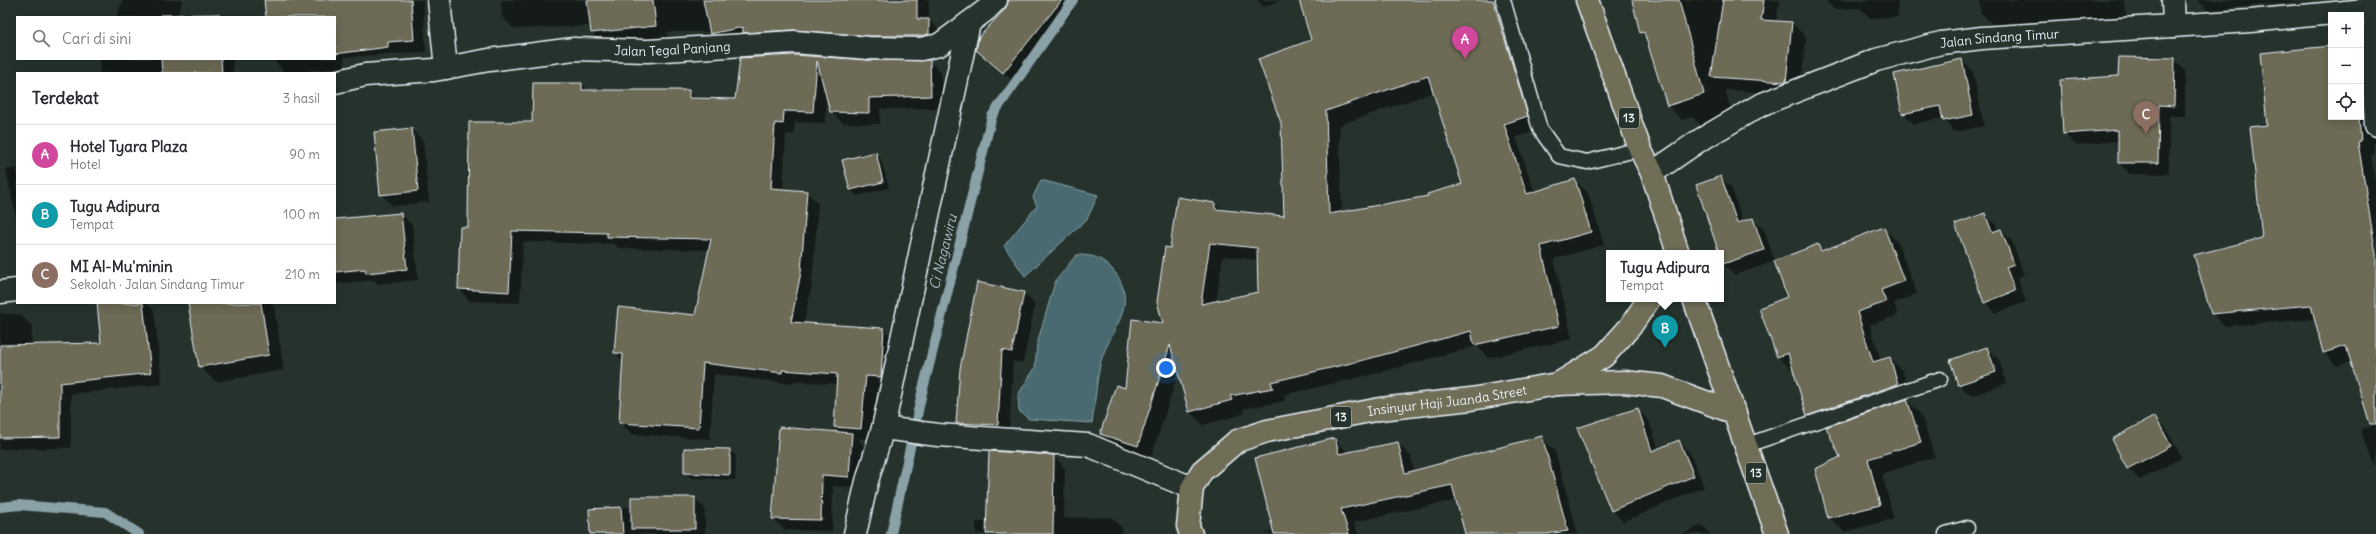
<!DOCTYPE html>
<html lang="id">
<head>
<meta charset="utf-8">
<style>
	body { margin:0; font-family:Delius,sans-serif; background:#f2f2f3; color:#2b2b33 }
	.controls { position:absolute; right:12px; top:12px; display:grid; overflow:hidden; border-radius:0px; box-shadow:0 2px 10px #0003 }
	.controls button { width:36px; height:36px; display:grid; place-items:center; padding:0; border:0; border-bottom:1px solid #e1e1e2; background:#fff; color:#2b2b33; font:20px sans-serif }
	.you { position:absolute; left:1166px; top:368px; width:14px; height:14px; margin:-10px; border:3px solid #fff; border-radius:50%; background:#1a73e8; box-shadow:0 0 0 6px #1a73e833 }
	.badge { display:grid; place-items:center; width:26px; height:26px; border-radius:50%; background:#8a764a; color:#fff; font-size:13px; font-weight:700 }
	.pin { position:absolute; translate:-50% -33px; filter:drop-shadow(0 1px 2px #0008) }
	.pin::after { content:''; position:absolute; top:21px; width:14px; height:12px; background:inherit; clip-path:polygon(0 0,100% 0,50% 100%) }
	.popup { position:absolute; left:1606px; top:250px; width:118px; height:52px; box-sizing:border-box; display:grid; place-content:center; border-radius:0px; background:#fff; filter:drop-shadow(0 1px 3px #0005); font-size:13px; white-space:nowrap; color:#7c7c81 }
	.popup b { font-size:15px; color:#2b2b33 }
	.popup::after { content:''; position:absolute; left:50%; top:100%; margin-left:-8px; border:8px solid transparent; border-top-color:#fff }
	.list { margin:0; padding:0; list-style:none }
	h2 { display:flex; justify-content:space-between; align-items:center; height:52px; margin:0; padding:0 16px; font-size:17px }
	h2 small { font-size:13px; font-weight:400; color:#7c7c81 }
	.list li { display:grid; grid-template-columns:26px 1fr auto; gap:12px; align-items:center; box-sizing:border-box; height:60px; padding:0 16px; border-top:1px solid #e1e1e2 }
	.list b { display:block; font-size:15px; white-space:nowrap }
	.list p { margin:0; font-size:13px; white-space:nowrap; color:#7c7c81 }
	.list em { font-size:13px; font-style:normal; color:#7c7c81 }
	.icon { flex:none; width:22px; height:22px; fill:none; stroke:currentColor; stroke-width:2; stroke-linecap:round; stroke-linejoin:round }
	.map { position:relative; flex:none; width:2376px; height:534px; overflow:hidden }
	.search { position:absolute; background:#fff; box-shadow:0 2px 10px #0003; left:16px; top:16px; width:320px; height:44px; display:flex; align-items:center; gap:10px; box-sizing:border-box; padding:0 14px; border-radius:0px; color:#7c7c81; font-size:15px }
	.panel { position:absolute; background:#fff; box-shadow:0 2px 10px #0003; left:16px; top:72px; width:320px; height:232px; border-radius:0px }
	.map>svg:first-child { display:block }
</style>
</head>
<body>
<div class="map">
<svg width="2376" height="534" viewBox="0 0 2376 534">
	<rect width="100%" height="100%" fill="#26332d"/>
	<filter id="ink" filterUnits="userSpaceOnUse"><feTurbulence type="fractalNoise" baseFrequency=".025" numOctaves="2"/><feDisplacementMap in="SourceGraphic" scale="8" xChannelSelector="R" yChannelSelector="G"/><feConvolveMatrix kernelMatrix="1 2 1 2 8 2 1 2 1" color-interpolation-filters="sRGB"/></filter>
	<g filter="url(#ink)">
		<g fill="#4a6b71" stroke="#89a1a7">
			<polygon points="1041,180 1098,195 1087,219 1025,276 1004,246 1037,206 1033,197"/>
			<path d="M 1076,255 C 1093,255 1101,257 1113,270 C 1142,305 1108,331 1100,365 C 1096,384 1095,404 1092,423 L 1029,419 L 1019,411 L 1018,395 L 1035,368 L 1037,344 L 1055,282 Z"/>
		</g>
		<g fill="#0007" fill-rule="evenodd">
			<polygon points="123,0 183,0 177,16 219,15 221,17 116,17"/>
			<polygon points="265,0 423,0 426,52 344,57 345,67 285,73 273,59 335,59 335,17 267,17"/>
			<polygon points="501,0 929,0 929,20 940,32 941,46 723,46 711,32 667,32 668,38 604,45 592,33 591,26 514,29 502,17"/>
			<polygon points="1010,0 1064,0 1074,10 1015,83 977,50"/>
			<polygon points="1257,0 1280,0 1264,7"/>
			<path d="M 1300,0 L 1501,0 L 1540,130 L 1516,137 L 1535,193 L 1575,180 L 1588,193 L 1604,245 L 1554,259 L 1572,339 L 1488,358 L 1477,346 L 1378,373 L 1284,395 L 1285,401 L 1243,409 L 1244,414 L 1203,425 L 1190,412 L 1178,372 L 1151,459 L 1115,448 L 1101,434 L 1165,324 L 1215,204 L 1222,210 L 1285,218 L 1313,41 ZM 1434,92 L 1463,184 L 1429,197 L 1342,213 L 1339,125 ZM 1223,256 L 1258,260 L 1259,293 L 1216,302 Z"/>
			<polygon points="1633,0 1780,0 1776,22 1792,23 1806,37 1800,95 1725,90 1734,119 1704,128 1692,117 1682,120 1668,106 1647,39 1641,32"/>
			<polygon points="1825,0 1898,0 1898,17 1870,18 1860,8 1834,9"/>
			<polygon points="1980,0 2125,0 2126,19 1995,27 1980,12"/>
			<polygon points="2197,0 2314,0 2208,10"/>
			<polygon points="2331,47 2331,117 2361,117 2361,55 2376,124 2376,143 2373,143 2374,154 2371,155 2376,189 2376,467 2360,430 2372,426 2351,362 2337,366 2324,352 2315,319 2225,326 2212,313 2263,239 2268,126"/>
			<polygon points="101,59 233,59 233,73 99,73"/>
			<polygon points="741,59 929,61 941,72 942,108 880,109 880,124 843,123 831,112 827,95 825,123 795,122 794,135 786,134 783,190 807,192 818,204 812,284 804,323 883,329 895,340 892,388 877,387 872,440 857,438 863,445 860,488 833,486 832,531 785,530 773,519 780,428 842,433 835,426 837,384 794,381 793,384 714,374 710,439 632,434 620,422 624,362 615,353 696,316 709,250 619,248 614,244 523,242 520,303 470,301 459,289 469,228 533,123 582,84 589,91 688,91 696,99 736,100"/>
			<polygon points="2174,59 2185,70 2185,116 2169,116 2169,174 2130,174 2119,163 2119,141 2076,145 2064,134 2119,77"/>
			<polygon points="1962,60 1973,72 1984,126 1955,132 1943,118 1914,124 1903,113"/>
			<polygon points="411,129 423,141 429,202 393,206 381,194"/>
			<polygon points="875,153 881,159 889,188 857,196 851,190 844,161"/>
			<polygon points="17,168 17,220 6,170"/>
			<polygon points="1721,177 1732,189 1743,222 1752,219 1764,230 1775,261 1735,275 1724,264 1720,253"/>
			<polygon points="401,214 412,225 418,280 378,284 374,280 335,284 335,220"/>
			<polygon points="1985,214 1996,225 1998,231 2001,230 2012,241 2024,275 2017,278 2026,302 1996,313 1985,302"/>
			<polygon points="1884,228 1897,242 1917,294 1894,303 1898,315 1870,325 1881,361 1890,358 1903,372 1911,398 1906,399 1921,415 1935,457 1882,474 1894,519 1844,532 1829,517 1842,458 1827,426 1821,428 1807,415 1794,369 1792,370 1778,357 1760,309 1789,298 1818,245 1824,251"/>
			<polygon points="1024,293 1035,305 1023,363 1013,361 1009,436 969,434 957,422"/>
			<polygon points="106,303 146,303 154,310 162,384 71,394 71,448 0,449 0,313 21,315 32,326 31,345 102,344"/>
			<polygon points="189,303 270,303 274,307 284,370 216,382 200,367"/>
			<polygon points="1987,348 1999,360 2007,383 1971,396 1959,384"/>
			<polygon points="1638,410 1649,421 1659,450 1679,441 1690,453 1704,487 1623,522 1612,510"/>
			<polygon points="2155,417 2166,429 2182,458 2140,480 2128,469 2113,439"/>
			<polygon points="1541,438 1555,451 1578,534 1466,534 1457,500 1354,522 1358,534 1265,534 1274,530 1334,439 1348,453 1398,443 1411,456 1414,471"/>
			<polygon points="730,450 736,456 735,480 691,478 685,472"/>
			<polygon points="1054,456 1065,468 1064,518 1111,517 1122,528 1122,534 976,534 976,522 988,522"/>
			<polygon points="694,498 705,509 705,534 591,534 590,510 632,507"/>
			<polygon points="1702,525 1711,534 1683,534"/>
		</g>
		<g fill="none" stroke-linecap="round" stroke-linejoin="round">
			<g stroke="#89a1a7" stroke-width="10">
				<polyline points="0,507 19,505 105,512 139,534"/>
				<polyline points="891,534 922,393 992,116 1073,0"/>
			</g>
		</g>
		<g fill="#6d6a56" stroke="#e8f1f8" fill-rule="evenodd">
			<polygon points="264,0 411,0 414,40 388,42 388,47 335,54 335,17 266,17"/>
			<polygon points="587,0 653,0 656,26 591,33"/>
			<polygon points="703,0 917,0 917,19 929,19 929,34 920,36 870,36 793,30 743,33 743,27 710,34"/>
			<polygon points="1009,0 1062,0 1003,73 976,50 979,37 1005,9"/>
			<path d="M 1299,0 L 1493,0 L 1528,116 L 1504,124 L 1527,194 L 1575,179 L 1591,232 L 1541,246 L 1559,326 L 1474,345 L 1471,331 L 1364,360 L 1271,382 L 1273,388 L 1230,396 L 1232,400 L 1189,412 L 1170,345 L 1138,446 L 1100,434 L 1116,385 L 1125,388 L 1132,319 L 1163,323 L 1157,302 L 1165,247 L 1170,248 L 1177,197 L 1215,203 L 1215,209 L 1284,216 L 1281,123 L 1258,59 L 1311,40 ZM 1428,76 L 1462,184 L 1427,194 L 1428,196 L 1329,214 L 1326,111 ZM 1210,243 L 1257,248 L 1258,292 L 1201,304 Z"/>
			<polygon points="1632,0 1679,0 1704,94 1667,106 1644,32 1640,33"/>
			<polygon points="1723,0 1764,0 1761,20 1792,22 1786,82 1711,77"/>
			<polygon points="219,14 220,17 160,17 160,15"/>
			<polygon points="2331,46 2331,117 2359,117 2361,141 2358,142 2376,255 2376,424 2370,424 2346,346 2323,353 2311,305 2211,314 2194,255 2262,238 2250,127 2267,125 2260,53"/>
			<polygon points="794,55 869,60 930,60 931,96 869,98 869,113 830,112 817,61 813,112 784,111 783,124 775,123 771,188 807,191 801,272 791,322 884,328 881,377 866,376 861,429 834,427 837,374 782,370 782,373 703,363 699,428 619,423 623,354 614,353 618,307 695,315 711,239 607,237 607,233 512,231 509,292 458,289 460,227 468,227 469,122 532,122 533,83 582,83 582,90 689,90 689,98 735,99 740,58"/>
			<polygon points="2119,57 2175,58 2174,106 2159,105 2158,163 2118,163 2118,130 2063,134 2060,80 2118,76"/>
			<polygon points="161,59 221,59 222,73 162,73"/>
			<polygon points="1962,59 1973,115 1943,121 1940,106 1902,114 1894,74"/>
			<polygon points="412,128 418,191 380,195 374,132"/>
			<polygon points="876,152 883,182 850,190 842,160"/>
			<polygon points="1721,176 1737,223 1753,218 1764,250 1723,264 1721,253 1719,253 1696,185"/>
			<polygon points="401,213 407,269 366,273 365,269 335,272 335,219"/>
			<polygon points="1985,213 1992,232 2001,229 2014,264 2006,267 2015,291 1984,303 1955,224"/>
			<polygon points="1884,227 1904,281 1881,290 1886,302 1857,312 1873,362 1890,357 1898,384 1807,416 1788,353 1777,357 1759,308 1787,297 1774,261 1818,244 1821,251"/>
			<polygon points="977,282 1024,292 1012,352 1002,350 998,425 956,423 960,369"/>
			<polygon points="97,303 143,303 151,373 60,383 60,437 0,438 0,345 101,343"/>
			<polygon points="188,303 261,303 269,355 199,367"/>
			<polygon points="1987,347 1996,372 1958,385 1950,360"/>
			<polygon points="1907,399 1921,442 1868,459 1880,505 1828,518 1815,469 1840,457 1826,427"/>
			<polygon points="1638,408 1652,451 1679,440 1694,476 1611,511 1577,428"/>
			<polygon points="2155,416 2171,446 2127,469 2112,439"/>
			<polygon points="779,427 852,433 849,477 822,475 821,520 772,519"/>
			<polygon points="1542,436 1568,531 1546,534 1465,534 1452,485 1341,509 1349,534 1274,534 1255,458 1335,438 1339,454 1398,442 1405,473"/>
			<polygon points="684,448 730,449 730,475 684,473"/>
			<polygon points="989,451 1054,455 1053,534 986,534"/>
			<rect x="631" y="497" width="64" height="32"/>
			<polygon points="621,507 623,534 590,534 589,509"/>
		</g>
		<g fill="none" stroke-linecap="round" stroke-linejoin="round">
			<g stroke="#e8f1f8" stroke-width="17">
				<g id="service">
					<polyline points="1503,0 1540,129 1559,156 1587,162 1640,149"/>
					<polyline points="1747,445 1940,379"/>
					<polyline points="1946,534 1967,528"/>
				</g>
			</g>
			<g stroke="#e8f1f8" stroke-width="25">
				<g id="minor">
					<polyline points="439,0 446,68"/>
					<polyline points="2173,0 2174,26"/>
					<polyline points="2376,19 2371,40 2376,125"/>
					<path id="s1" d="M 335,82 L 365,75 L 434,70 L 489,60 L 574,49 L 648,51 L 794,42 L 869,48 L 921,49 L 939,45 L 986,10 L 996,0"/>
					<path id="s2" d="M 1652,173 L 1697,142 L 1760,105 L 1876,60 L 1941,43 L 1982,38 L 2250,21 L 2376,9"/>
					<polyline points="0,292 17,290"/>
					<polyline points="883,428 938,435 1088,445 1192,488"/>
					<polyline points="855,534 867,481 883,428 969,23"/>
				</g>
			</g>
			<g stroke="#e8f1f8" stroke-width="25">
				<g id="trunk">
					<polyline points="1587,0 1640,149 1652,173 1678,253"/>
					<polyline points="1694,299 1777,534"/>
					<polyline points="1558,384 1604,356 1630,327 1649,299"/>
					<path id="s3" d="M 1191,534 L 1188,526 L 1192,488 L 1202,471 L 1237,441 L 1267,431 L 1380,409 L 1471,399 L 1557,384 L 1624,382 L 1662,386 L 1735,413"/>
				</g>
			</g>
			<use href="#service" stroke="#26332d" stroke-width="14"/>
			<use href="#minor" stroke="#26332d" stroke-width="22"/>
			<use href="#trunk" stroke="#716e59" stroke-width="22"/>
		</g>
	</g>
	<g text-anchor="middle" stroke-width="4" stroke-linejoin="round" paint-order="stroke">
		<g fill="#26332d" stroke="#aeb8bb" stroke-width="1">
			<rect x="1619" y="108" width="20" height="20" rx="3"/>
			<rect x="1331" y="407" width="20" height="20" rx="3"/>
			<rect x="1746" y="463" width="20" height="20" rx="3"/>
		</g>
		<g font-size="12" font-weight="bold" fill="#e8f1f8">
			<text x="1629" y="122">13</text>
			<text x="1341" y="421">13</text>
			<text x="1756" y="477">13</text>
		</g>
		<g font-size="13" fill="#e8f1f8" stroke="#26332d">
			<text dy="5" stroke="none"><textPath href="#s2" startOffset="378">Jalan Sindang Timur</textPath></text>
			<text dy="5" stroke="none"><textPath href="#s1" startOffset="340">Jalan Tegal Panjang</textPath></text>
			<text dy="5" stroke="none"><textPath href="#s3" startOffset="327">Insinyur Haji Juanda Street</textPath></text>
		</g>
		<g font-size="14" font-style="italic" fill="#a9bbc2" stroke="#26332d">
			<text transform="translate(943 252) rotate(-76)" y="5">Ci Nagawiru</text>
		</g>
	</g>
</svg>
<div class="controls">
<button>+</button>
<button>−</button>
<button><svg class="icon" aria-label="locate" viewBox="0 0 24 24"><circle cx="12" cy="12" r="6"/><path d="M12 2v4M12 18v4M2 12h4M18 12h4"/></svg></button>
</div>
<div class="you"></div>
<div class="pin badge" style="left:1465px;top:59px;background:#d1479c">A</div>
<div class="pin badge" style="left:1665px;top:348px;background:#0f9aa8">B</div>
<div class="popup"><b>Tugu Adipura</b>Tempat</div>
<div class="pin badge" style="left:2146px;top:134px;background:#8d6e63">C</div>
<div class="search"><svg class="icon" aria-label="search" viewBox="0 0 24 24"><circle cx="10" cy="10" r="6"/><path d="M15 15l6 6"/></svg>Cari di sini</div>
<section class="panel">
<h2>Terdekat<small>3 hasil</small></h2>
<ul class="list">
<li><span class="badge" style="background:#d1479c">A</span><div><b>Hotel Tyara Plaza</b><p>Hotel</p></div><em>90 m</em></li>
<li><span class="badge" style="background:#0f9aa8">B</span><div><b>Tugu Adipura</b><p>Tempat</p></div><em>100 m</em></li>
<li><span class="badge" style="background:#8d6e63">C</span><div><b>MI Al-Mu'minin</b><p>Sekolah · Jalan Sindang Timur</p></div><em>210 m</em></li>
</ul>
</section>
</div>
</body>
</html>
